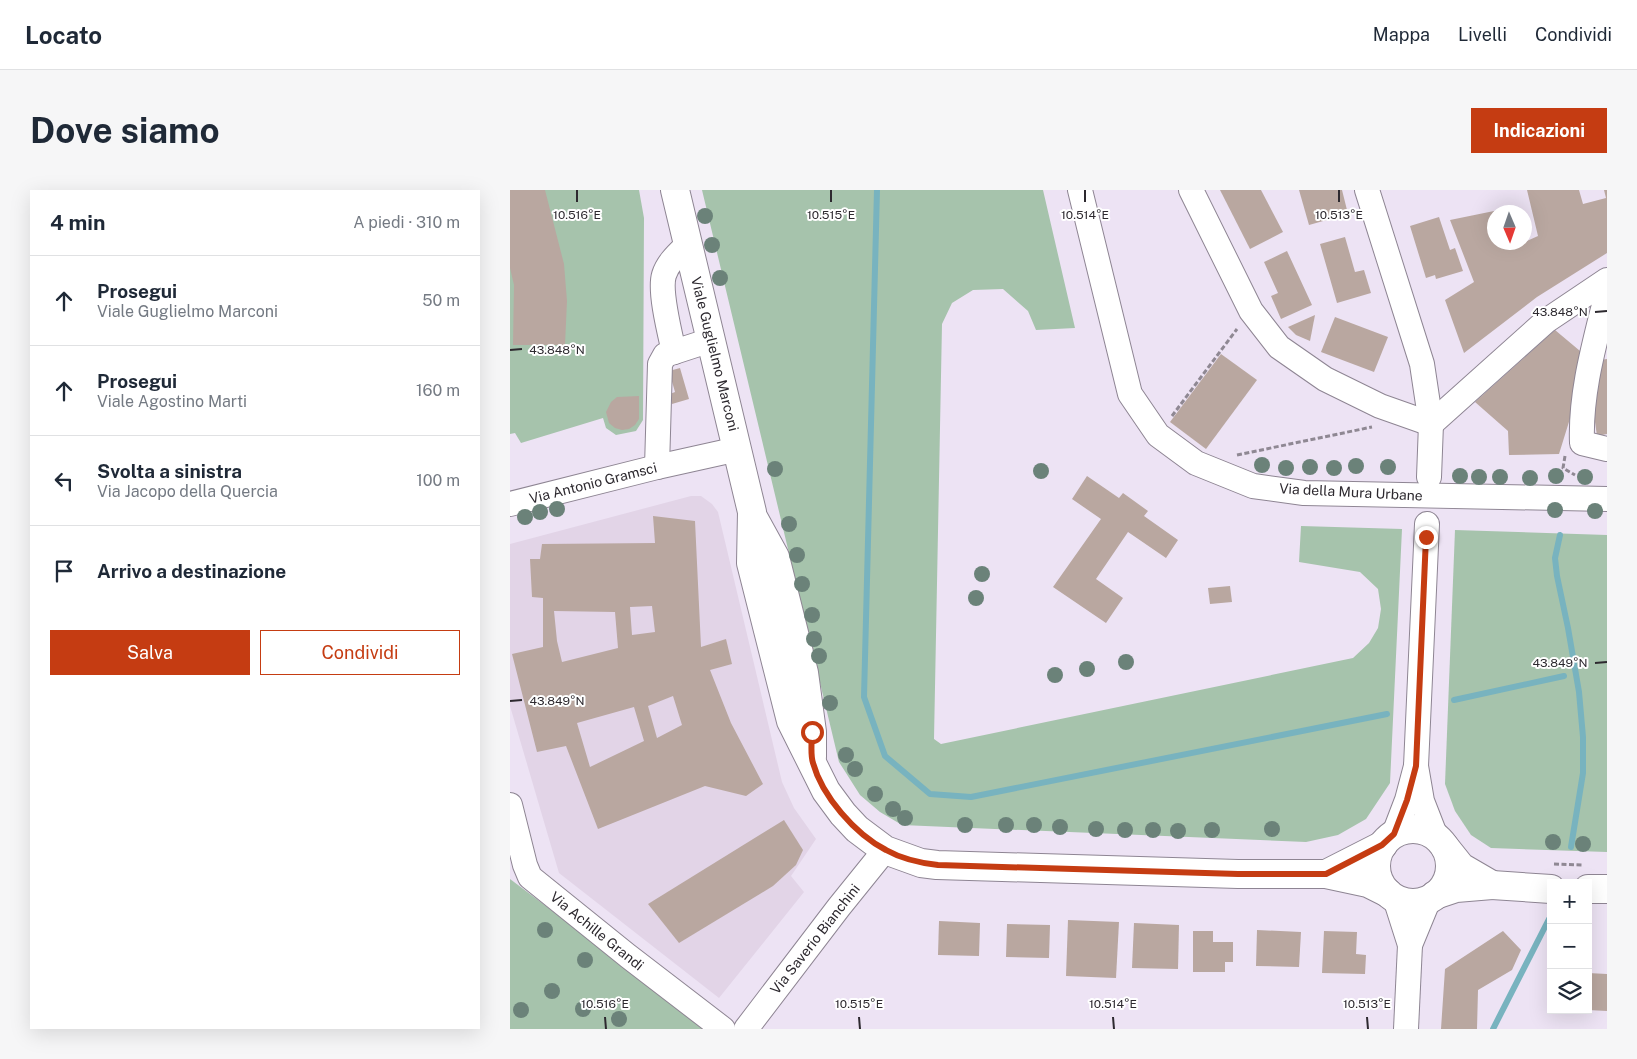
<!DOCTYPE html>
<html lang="it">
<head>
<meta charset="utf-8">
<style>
	body { margin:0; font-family:"Public Sans",sans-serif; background:#f6f6f7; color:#1f2937 }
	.controls { position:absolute; right:15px; bottom:15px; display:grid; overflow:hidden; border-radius:0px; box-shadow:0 5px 20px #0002 }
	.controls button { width:45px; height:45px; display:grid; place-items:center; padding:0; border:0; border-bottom:1px solid #e0e1e3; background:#fff; color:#1f2937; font:25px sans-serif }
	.compass { position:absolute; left:977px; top:15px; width:45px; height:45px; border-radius:50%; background:#fff; box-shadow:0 5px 20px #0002; rotate:178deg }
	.stop { position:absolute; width:15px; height:15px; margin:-11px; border:4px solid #c53c12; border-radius:50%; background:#fff }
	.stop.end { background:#c53c12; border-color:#fff; box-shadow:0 1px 5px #0008 }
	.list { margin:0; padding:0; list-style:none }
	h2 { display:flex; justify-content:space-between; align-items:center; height:65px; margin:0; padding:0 20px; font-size:21px }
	h2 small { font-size:16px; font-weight:400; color:#747a83 }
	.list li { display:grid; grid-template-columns:32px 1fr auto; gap:15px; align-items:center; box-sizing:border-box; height:90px; padding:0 20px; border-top:1px solid #e0e1e3 }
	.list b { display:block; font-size:19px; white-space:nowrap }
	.list p { margin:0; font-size:16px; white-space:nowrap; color:#747a83 }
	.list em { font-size:16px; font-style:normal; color:#747a83 }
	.actions { display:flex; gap:10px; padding:15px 20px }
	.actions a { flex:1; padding:11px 0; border:1px solid #c53c12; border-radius:0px; text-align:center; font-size:18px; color:#c53c12 }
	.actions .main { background:#c53c12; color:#fff }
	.icon { flex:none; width:28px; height:28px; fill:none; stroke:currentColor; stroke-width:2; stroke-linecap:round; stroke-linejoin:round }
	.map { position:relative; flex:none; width:1097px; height:839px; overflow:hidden; border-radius:0px }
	header { display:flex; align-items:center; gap:30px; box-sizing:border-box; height:70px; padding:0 25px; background:#fff; border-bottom:1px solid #e0e1e3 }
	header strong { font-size:24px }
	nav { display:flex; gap:28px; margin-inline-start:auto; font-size:18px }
	.intro { display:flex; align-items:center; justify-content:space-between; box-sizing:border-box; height:120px; padding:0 30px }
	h1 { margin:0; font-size:35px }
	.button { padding:12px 22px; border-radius:0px; background:#c53c12; color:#fff; font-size:18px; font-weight:700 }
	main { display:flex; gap:30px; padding:0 30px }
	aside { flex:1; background:#fff; border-radius:0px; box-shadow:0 5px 20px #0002 }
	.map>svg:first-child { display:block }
</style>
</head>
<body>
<header>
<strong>Locato</strong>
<nav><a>Mappa</a><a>Livelli</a><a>Condividi</a></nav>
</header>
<div class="intro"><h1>Dove siamo</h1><a class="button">Indicazioni</a></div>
<main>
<aside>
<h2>4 min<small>A piedi · 310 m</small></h2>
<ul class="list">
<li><svg class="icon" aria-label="ahead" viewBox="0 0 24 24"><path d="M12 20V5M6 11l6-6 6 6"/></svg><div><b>Prosegui</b><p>Viale Guglielmo Marconi</p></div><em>50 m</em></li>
<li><svg class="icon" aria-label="ahead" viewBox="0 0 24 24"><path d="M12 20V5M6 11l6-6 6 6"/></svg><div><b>Prosegui</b><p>Viale Agostino Marti</p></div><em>160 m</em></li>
<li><svg class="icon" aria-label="left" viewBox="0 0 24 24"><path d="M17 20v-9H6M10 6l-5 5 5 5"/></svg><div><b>Svolta a sinistra</b><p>Via Jacopo della Quercia</p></div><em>100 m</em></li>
<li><svg class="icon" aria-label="arrive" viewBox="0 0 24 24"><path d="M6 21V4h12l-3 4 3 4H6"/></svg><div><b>Arrivo a destinazione</b></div></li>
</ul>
<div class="actions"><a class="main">Salva</a><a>Condividi</a></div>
</aside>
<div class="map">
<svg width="1097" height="839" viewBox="0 0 1097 839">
	<rect width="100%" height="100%" fill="#ede3f4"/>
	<polygon fill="#e2d4e7" points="181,306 191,306 202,314 208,322 272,592 284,618 306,649 281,686 294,702 209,808 49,683 0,516 0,354"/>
	<g fill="#a6c3ac">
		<polygon points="0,0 129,0 134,28 133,230 126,241 106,245 96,238 93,228 11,253 5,243 0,244"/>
		<polygon points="192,0 533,0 565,138 526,140 518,121 493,99 463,100 442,113 432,134 424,549 431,554 843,468 859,453 868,438 871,419 868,399 850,382 789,372 791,336 892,339 880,593 856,629 828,645 796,652 392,635 370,622 350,605 329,572"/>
		<polygon points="945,340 1097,345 1097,662 981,658 961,645 945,621 935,594"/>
		<polygon points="0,689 198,838 198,839 0,839"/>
	</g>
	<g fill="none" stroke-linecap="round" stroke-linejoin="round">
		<g stroke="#78b3bf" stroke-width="6">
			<polyline points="367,0 354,507 375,566 420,604 461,607 877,524"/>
			<polyline points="1050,345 1045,368 1047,386 1058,438 1069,502 1073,547 1073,583 1061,657"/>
			<polyline points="944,510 1054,486"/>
			<polyline points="983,839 1039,729"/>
		</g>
	</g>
	<g fill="#b9a7a0" fill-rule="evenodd">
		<polygon points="0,0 35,0 54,74 57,111 55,155 3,155 4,95 0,78"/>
		<polygon points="710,0 751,0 773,42 740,59"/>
		<polygon points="789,0 832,0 838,24 799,35"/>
		<polygon points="1017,0 1069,0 1073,14 1096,8 1094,0 1097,0 1097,63 1027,107 954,163 935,110 964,92 940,30 984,21 984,52 997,52 999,59 1028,46"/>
		<polygon points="929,27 940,60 945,58 953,81 926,89 925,85 916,88 900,36"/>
		<polygon points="835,47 845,82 854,80 861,103 827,113 810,54"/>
		<polygon points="777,61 802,115 771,129 761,106 768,103 754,72"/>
		<polygon points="805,125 800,151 786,145 778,137"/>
		<polygon points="825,127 878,147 864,182 811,162"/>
		<polygon points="1045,140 1076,166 1076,177 1049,264 999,265 998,241 965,212"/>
		<polygon points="711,164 747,190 696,259 660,232"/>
		<polygon points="1097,169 1097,244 1087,246 1081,204 1090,170"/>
		<polygon points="170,178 179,209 162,214 160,204 165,202 159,181"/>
		<polygon points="129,206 129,229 125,235 119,239 112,240 105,238 99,233 96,222 101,212 107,207"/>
		<polygon points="577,286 609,308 613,303 638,321 634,326 668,350 656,368 618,342 586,389 613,408 596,433 543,397 591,329 562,309"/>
		<path d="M 143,326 L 185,331 L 191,457 L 216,449 L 222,474 L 200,480 L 221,533 L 253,594 L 236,606 L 195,596 L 88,639 L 56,556 L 27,562 L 2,464 L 33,457 L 33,408 L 22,407 L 20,369 L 30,369 L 32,354 L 145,353 ZM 142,416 L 145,442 L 122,445 L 120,417 ZM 44,421 L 105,422 L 108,458 L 52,472 L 47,451 ZM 163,506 L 172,535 L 147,548 L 138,516 ZM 124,517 L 134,551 L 80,577 L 67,533 Z"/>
		<polygon points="720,396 722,412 700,414 698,398"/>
		<polygon points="274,630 293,660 286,675 263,696 169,753 138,714"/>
		<polygon points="558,730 609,732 606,788 556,786"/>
		<polygon points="429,731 470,733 469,766 428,765"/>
		<polygon points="624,733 669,735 668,779 622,778"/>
		<polygon points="497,734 540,735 539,768 496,767"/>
		<polygon points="747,740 791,742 789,777 746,776"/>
		<polygon points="683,741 703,741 703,752 723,752 723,772 715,772 715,782 683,782"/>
		<polygon points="814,741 847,742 846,764 856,765 855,784 812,783"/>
		<polygon points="993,741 1011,760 1002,780 968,800 967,839 931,839 935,779"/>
		<polygon points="1078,783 1097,784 1097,821 1078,820"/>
	</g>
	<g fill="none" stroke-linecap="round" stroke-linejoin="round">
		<g stroke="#8e8593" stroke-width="26">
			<g id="minor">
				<polyline points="570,0 620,204 648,245 686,273 743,296 794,303 1097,309"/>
				<polyline points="681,0 741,121 769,157 815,189 870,216 921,234"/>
				<polyline points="857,0 912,174 921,234 919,287"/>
				<path d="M 1097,103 C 1085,152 1070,202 1072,253 L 1097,259"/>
				<path d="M 164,162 C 160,144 149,101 154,85 C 158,72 169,63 178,54"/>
				<polyline points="921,234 1036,131 1097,90"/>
				<polyline points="147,277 150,174 155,165 201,150"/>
				<polyline points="0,314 147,277 228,259"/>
				<polyline points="906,576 917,334"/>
				<polyline points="0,615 15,675 20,687 118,766 213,839"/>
				<polyline points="884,644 897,610 906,576 912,611 926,647"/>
				<polyline points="885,708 900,755 919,709"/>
				<polyline points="236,839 329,717 375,660"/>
				<polyline points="896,839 900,755"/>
			</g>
		</g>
		<g stroke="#8e8593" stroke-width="30">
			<g id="major">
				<polyline points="165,0 242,322 241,373 281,531 316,601 333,624 347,639 375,660 411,673 427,675 728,684 816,684"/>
				<polyline points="243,327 265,367 294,483 302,542 302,567"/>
				<circle cx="903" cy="676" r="37"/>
				<polyline points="873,655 816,684 858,693 878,703"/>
				<polyline points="982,695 1041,699"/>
				<polyline points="1078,699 1097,699"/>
				<polyline points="925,705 946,698 982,695 951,677 935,657"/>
			</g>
		</g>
		<g stroke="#8f8893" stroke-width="3" stroke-dasharray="5 2.5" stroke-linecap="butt">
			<polyline points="662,226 727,139"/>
			<polyline points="727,265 862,237"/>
			<polyline points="1055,266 1053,278 1065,285"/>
			<polyline points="1044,674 1073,675"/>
		</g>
		<use href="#minor" stroke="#fff" stroke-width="24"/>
		<use href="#major" stroke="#fff" stroke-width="28"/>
	</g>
	<g fill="#6b8279">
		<circle cx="195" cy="26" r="8"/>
		<circle cx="202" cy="55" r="8"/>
		<circle cx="210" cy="88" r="8"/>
		<circle cx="752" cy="275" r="8"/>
		<circle cx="846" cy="276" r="8"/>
		<circle cx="800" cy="277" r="8"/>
		<circle cx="878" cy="277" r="8"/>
		<circle cx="776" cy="278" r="8"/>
		<circle cx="824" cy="278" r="8"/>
		<circle cx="265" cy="279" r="8"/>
		<circle cx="531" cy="281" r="8"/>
		<circle cx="950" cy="286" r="8"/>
		<circle cx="1046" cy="286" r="8"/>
		<circle cx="969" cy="287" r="8"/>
		<circle cx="990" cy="287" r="8"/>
		<circle cx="1075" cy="287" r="8"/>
		<circle cx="1020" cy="288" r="8"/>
		<circle cx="47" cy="319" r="8"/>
		<circle cx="1045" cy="320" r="8"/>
		<circle cx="1085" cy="321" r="8"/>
		<circle cx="30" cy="322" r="8"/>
		<circle cx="15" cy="327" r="8"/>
		<circle cx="279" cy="334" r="8"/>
		<circle cx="287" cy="365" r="8"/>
		<circle cx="472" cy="384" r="8"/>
		<circle cx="292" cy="394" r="8"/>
		<circle cx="466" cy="408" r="8"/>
		<circle cx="302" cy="425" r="8"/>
		<circle cx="304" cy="449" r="8"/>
		<circle cx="309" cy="466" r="8"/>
		<circle cx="616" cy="472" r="8"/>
		<circle cx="577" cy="479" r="8"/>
		<circle cx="545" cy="485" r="8"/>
		<circle cx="320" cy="513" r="8"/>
		<circle cx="336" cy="565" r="8"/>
		<circle cx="345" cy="579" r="8"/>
		<circle cx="365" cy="604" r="8"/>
		<circle cx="383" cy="619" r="8"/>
		<circle cx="395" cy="628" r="8"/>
		<circle cx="455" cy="635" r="8"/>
		<circle cx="496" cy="635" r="8"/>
		<circle cx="524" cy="635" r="8"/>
		<circle cx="550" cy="637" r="8"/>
		<circle cx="586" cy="639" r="8"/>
		<circle cx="762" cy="639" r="8"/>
		<circle cx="615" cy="640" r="8"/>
		<circle cx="643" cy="640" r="8"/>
		<circle cx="702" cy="640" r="8"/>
		<circle cx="668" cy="641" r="8"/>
		<circle cx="1043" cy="652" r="8"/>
		<circle cx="1073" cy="654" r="8"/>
		<circle cx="35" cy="740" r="8"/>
		<circle cx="75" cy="770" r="8"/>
		<circle cx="42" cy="801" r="8"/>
		<circle cx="73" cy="819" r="8"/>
		<circle cx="11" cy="820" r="8"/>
		<circle cx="109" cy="829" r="8"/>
	</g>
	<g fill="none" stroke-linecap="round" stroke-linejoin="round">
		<path stroke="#c53c12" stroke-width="6" d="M 302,542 C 302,551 300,564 303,573 C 312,606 345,644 376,660 C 392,669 410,673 428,675 L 728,684 L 816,684 L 872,655 L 884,644 L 897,610 L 906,576 L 916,347"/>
	</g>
	<path fill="none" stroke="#2d292f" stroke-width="2" d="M 67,0 L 67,12M 321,0 L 321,12M 575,0 L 575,12M 829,0 L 829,12M 1085,122 L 1097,121M 0,160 L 12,159M 1085,473 L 1097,472M 0,511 L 12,510M 95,827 L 96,839M 349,827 L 350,839M 603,827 L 604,839M 857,827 L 858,839"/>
	<g text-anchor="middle" stroke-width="4" stroke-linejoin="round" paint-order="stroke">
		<g font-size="14" fill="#2d292f" stroke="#fff">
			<text transform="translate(205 164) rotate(76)" y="5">Viale Guglielmo Marconi</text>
			<text transform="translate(83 293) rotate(-14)" y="5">Via Antonio Gramsci</text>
			<text transform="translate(841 302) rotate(3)" y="5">Via della Mura Urbane</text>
			<text transform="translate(87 741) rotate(39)" y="5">Via Achille Grandi</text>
			<text transform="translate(305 749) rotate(-52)" y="5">Via Saverio Bianchini</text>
		</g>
	</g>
	<g font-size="12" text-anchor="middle" fill="#2d292f" stroke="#fff" stroke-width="4" stroke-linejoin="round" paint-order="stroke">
		<text x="67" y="29">10.516°E</text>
		<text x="321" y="29">10.515°E</text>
		<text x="575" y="29">10.514°E</text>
		<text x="829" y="29">10.513°E</text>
		<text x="1050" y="126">43.848°N</text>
		<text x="47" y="164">43.848°N</text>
		<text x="1050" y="477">43.849°N</text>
		<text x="47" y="515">43.849°N</text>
		<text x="95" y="818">10.516°E</text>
		<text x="349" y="818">10.515°E</text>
		<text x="603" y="818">10.514°E</text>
		<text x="857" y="818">10.513°E</text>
	</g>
</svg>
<div class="controls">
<button>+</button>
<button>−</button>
<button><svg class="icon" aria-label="layers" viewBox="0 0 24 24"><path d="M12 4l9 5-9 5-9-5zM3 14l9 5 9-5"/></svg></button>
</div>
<svg class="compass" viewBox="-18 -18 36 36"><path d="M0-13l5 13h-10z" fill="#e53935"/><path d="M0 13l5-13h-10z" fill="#747a83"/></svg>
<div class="stop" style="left:302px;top:542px"></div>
<div class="stop end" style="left:916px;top:347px"></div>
</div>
</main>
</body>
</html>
